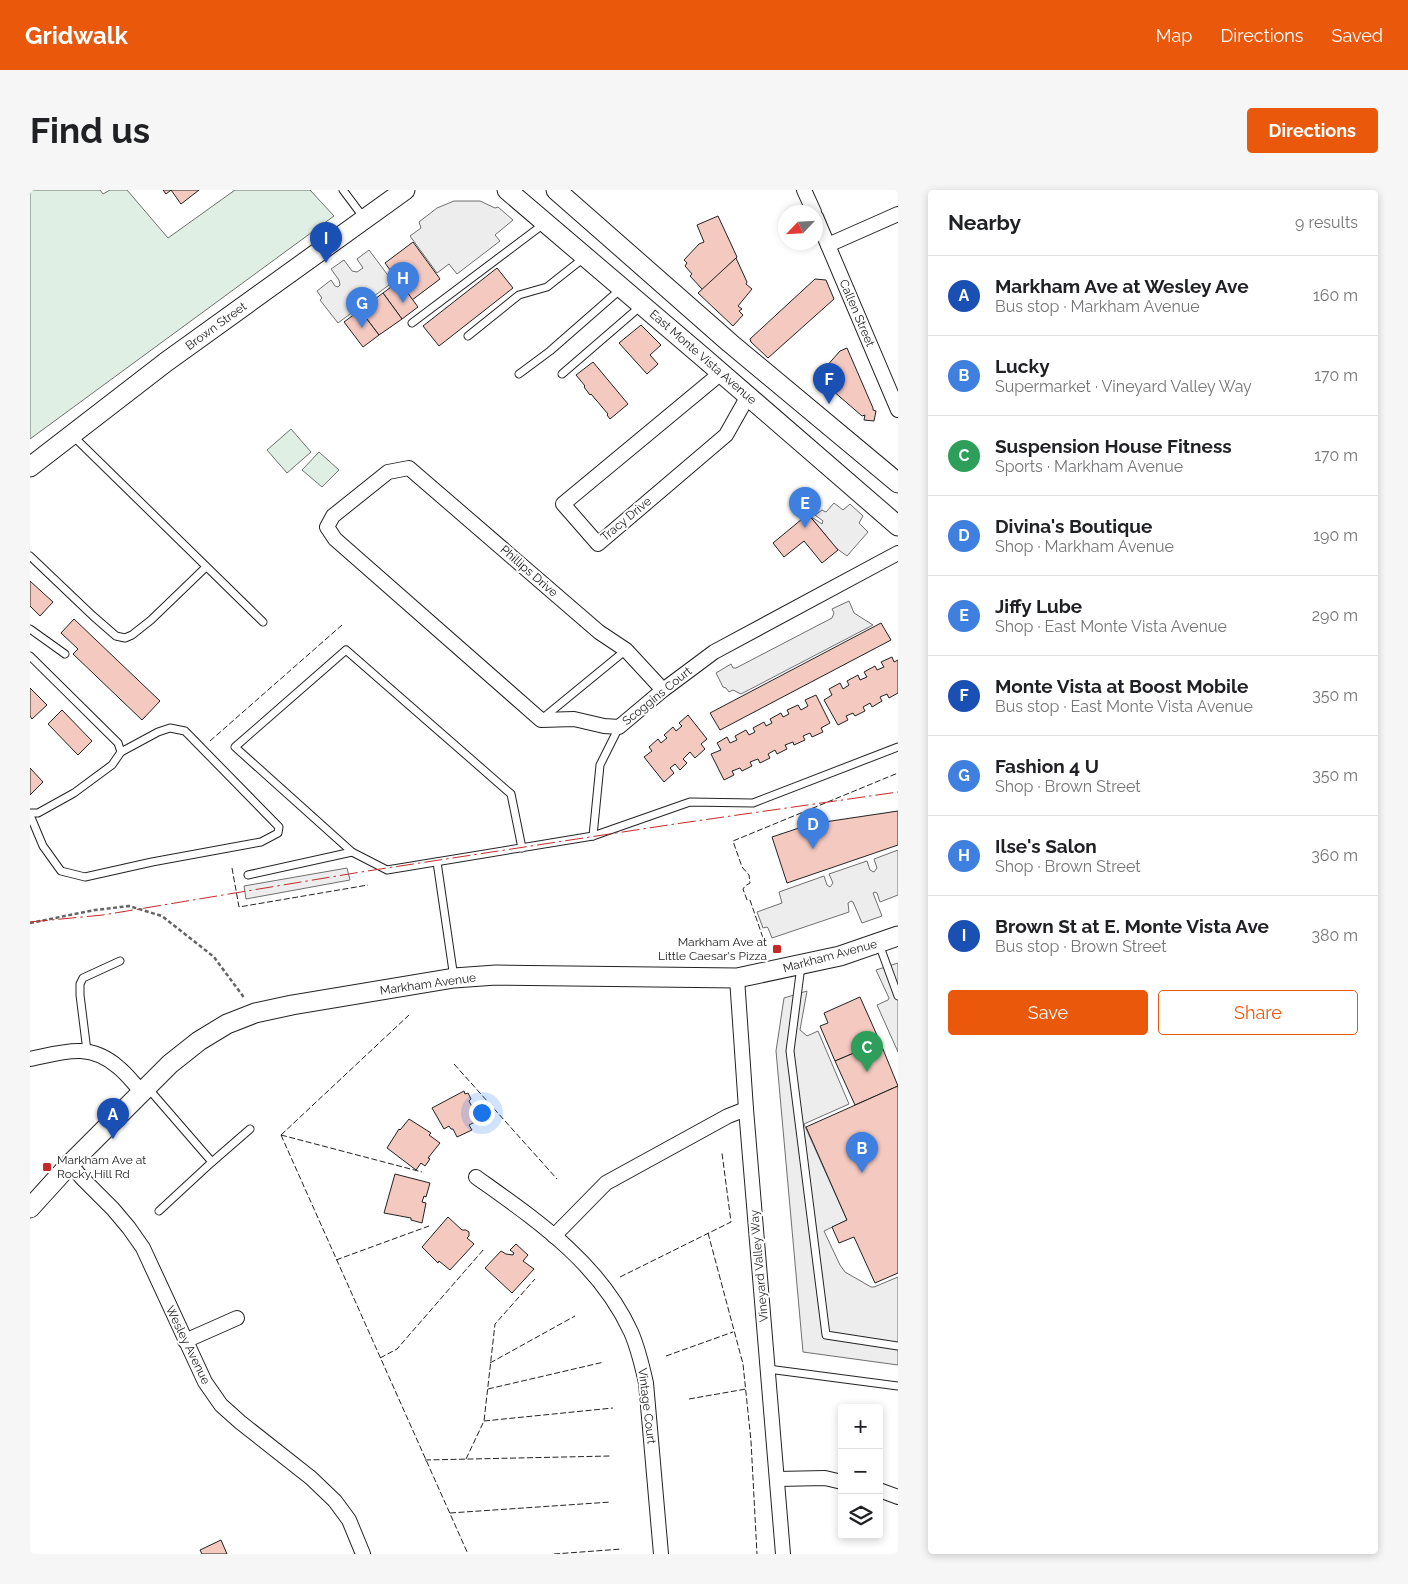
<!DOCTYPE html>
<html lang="en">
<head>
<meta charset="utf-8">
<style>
	body { margin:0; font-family:Raleway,sans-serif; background:#f6f6f6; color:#202124 }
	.controls { position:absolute; right:15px; bottom:15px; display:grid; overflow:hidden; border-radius:5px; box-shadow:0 2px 8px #0003 }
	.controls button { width:45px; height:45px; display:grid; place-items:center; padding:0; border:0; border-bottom:1px solid #e0e0e0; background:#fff; color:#202124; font:25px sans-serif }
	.compass { position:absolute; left:748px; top:15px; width:45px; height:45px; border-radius:50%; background:#fff; box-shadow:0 2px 8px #0003; rotate:245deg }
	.you { position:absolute; left:451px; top:922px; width:18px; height:18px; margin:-12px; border:4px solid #fff; border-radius:50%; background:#1a73e8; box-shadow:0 0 0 8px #1a73e833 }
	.badge { display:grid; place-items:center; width:32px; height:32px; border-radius:50%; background:#ea580c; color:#fff; font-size:16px; font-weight:700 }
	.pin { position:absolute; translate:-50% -41px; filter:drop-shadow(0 1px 2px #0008) }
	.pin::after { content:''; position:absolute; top:26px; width:18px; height:15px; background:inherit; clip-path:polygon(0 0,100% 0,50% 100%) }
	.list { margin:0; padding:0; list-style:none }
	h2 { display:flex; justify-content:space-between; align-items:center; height:65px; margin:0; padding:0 20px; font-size:21px }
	h2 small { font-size:16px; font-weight:400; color:#757577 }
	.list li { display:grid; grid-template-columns:32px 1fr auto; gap:15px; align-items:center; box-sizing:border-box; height:80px; padding:0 20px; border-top:1px solid #e0e0e0 }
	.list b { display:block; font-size:19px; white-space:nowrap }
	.list p { margin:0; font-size:16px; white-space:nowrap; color:#757577 }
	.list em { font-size:16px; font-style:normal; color:#757577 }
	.actions { display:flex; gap:10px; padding:15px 20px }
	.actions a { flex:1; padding:11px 0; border:1px solid #ea580c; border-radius:5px; text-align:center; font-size:18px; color:#ea580c }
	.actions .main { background:#ea580c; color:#fff }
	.icon { flex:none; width:28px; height:28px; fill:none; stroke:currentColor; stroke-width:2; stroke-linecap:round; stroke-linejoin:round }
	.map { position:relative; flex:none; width:868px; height:1364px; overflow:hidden; border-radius:5px }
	header { display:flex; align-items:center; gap:30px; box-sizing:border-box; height:70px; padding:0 25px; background:#ea580c; color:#fff }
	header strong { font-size:24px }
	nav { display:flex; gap:28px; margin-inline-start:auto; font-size:18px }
	.intro { display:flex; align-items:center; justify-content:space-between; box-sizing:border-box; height:120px; padding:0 30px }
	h1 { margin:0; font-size:35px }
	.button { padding:12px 22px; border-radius:5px; background:#ea580c; color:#fff; font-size:18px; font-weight:700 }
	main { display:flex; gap:30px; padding:0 30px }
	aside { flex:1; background:#fff; border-radius:5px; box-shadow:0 2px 8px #0003 }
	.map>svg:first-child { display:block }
</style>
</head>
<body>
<header>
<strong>Gridwalk</strong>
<nav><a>Map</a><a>Directions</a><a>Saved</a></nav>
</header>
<div class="intro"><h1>Find us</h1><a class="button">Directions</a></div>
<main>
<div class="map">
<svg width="868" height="1364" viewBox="0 0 868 1364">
	<rect width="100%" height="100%" fill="#fff"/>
	<g fill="#e0efe3" stroke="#6f6f6f">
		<polygon points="0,0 70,0 73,4 80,0 97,0 138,48 205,0 280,0 304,26 0,249"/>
		<polygon points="261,239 281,262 257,283 237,260"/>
		<polygon points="289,262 309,280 292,297 272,280"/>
	</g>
	<g fill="#ededed" stroke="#6f6f6f">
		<polygon points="424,11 450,11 465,18 468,17 483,30 465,45 470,51 427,84 419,74 407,83 380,46 391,38 389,32 407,18"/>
		<polygon points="339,60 363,92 308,133 290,110 292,108 287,101 301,90 305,96 308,97 310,95 309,90 301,79 314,70 322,81 327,82 333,78 327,69"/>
		<polygon points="804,313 813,320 820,314 833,326 829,333 838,342 817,366 806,358 780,326 792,334 793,331 785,325 792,320 796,322"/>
		<polygon points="819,411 824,423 843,435 711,504 703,500 699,502 696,498 693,497 686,483 701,474 703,478 706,478 802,428 804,423 802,419"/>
		<polygon points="868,660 868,705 850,712 847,703 845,702 843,703 852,726 832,733 823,712 821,711 818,713 819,722 742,748 738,738 737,737 733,738 727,722 752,713 749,702 794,686 797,695 800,697 803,693 799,684 837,671 840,680 844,682 847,678 844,669"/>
		<polygon points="317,678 320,690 216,709 214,696"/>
		<polygon points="868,773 868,862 847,815 858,810 859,808 846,780"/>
		<polygon points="777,801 770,840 777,846 788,841 819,914 774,934 817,1030 794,1041 810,1075 815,1082 841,1097 844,1097 868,1087 868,1175 773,1162 746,861 754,808"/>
	</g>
	<g fill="#f3c9c0" stroke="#222">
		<polygon points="133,0 169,0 151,14 141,0 136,4"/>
		<polygon points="688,26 707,67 673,100 660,86 662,84 655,76 657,73 654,70 669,54 674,52 667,35"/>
		<polygon points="383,52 410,89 382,110 355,73"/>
		<polygon points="706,68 717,92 716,94 722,99 708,116 712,119 709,121 713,125 703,136 668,103"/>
		<polygon points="467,78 483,98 409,156 393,136"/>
		<polygon points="785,89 796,90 804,109 738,168 721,152 720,149"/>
		<polygon points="369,91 388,117 372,129 353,103"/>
		<polygon points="353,103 372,129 349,145 330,120"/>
		<polygon points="330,120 349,145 333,157 314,132"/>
		<polygon points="611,135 631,155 620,165 628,174 617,184 589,153"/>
		<polygon points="817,158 843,218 843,220 846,221 844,231 834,230 835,225 832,226 787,187 810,161"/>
		<polygon points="563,172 598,214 580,229 577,225 578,224 561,204 560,205 554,197 555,196 546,185"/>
		<polygon points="778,324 808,360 792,373 774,351 754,367 743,353"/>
		<polygon points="0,391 23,412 10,426 0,416"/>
		<polygon points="44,429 130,511 112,530 43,464 48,459 31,443"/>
		<polygon points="851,433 861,450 690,540 680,523"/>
		<polygon points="862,467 864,472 868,470 868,503 859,508 857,504 850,507 852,511 842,517 840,513 833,517 835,521 825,526 823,523 816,526 818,530 808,535 794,510 802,505 799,499 810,493 813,499 819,495 817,491 828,485 830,490 837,487 834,482 845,476 847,480 854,477 851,472"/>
		<polygon points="0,498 17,515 2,529 0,526"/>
		<polygon points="786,505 800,533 791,538 793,542 782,547 780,543 773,546 775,550 764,555 763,552 755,555 757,559 747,564 745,560 738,564 740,568 730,573 728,569 720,572 722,576 712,581 710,578 702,581 704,585 694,590 681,564 691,560 687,553 697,547 700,553 707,550 705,546 716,540 719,545 725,542 723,538 734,532 736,536 742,533 740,529 751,523 753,527 759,524 757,520 768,515 771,520 778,516 775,510"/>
		<polygon points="32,520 62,551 48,565 18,534"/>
		<polygon points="658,525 677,549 671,554 675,559 665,568 660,562 653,569 657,573 650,580 645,574 640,578 644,583 634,592 614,567 622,561 619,557 628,549 631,553 637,548 634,545 643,537 646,541 652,536 649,533"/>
		<polygon points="0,578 13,592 0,605"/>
		<polygon points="868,621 868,655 757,693 742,647 781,634"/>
		<polygon points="830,807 850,852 805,871 790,836 798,833 794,823"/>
		<polygon points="850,852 868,896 825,915 805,871"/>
		<polygon points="868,896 868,1083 845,1093 824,1047 809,1053 802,1037 817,1030 776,937"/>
		<polygon points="434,901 435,904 438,903 441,909 439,911 449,930 439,935 442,940 427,947 423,939 421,939 419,936 414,939 402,918"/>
		<polygon points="379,929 401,943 399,945 410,953 398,968 400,969 395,976 391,973 386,980 357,958 369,939 370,940"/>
		<polygon points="365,984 400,993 396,1007 394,1006 392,1012 396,1013 392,1033 381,1030 381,1028 354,1023"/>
		<polygon points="418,1027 432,1040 436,1040 439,1042 439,1046 437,1048 444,1054 420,1080 409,1071 408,1073 392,1057"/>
		<polygon points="486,1054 498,1065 493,1071 504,1079 482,1103 455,1078 471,1061 476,1064 483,1065 484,1063 480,1060"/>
		<polygon points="191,1350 197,1364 172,1364 170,1360"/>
	</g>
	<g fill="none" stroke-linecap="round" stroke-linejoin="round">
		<g stroke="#222" stroke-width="9">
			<g id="lane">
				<polyline points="313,0 334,28"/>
				<polyline points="382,133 515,33"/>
				<polyline points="438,146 489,105 517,97 555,67"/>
				<polyline points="489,184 520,161 592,98"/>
				<polyline points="532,184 612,115"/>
				<polyline points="42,245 233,432"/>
				<polyline points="0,366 63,426 86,446 95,448 102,445 121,430 176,377"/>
				<polyline points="0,439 35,464"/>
				<polyline points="0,466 88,553 91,562 82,575 44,603 8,623 0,623"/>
				<polyline points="513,528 596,460"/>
				<polyline points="589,537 570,575 563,646 660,612 723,613 868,557"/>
				<polyline points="0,625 13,656 31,681 55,687 122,672 231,652 248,643 249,637 155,541 140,538 128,542 91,562"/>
				<polyline points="322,662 205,557 316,460 481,604 492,658"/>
				<polyline points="407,672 424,788"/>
				<polyline points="218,685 322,662 357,680 563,646"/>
				<polyline points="849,754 868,806"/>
				<polyline points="771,776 760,861 796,1145 868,1156"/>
				<polyline points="57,861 50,805 50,794 53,788 90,771"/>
				<polyline points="117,897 182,972 129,1021"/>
				<polyline points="182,972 220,939"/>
				<polyline points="738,1179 868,1196"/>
			</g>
		</g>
		<g stroke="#222" stroke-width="16">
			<g id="street">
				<polyline points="774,0 784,22"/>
				<polyline points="786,27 868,220"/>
				<polyline points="798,55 868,24"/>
				<polyline points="691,183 533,314 568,354 696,245 718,206"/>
				<polyline points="633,500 596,460 569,442 379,278 358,282 303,326 297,337 305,349 511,530 544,529 574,536 589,537 633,500 684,462 868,363"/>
				<polyline points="707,788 716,919 753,1364"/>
				<path d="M 0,869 C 34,862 59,852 88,877 C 97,884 104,894 112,902"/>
				<polyline points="40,974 52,988 83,1019 99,1038 113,1058 175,1192 191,1215 210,1232 281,1288 305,1311 319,1330 333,1364"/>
				<path d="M 446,987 C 506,1030 569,1072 601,1142 C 608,1158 612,1175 616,1193 L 631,1364"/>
				<polyline points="524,1046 576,993 698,926 716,919"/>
				<polyline points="155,1151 207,1128"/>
				<polyline points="747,1289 795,1288 812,1292"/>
				<polyline points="849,1300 868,1307"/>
			</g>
		</g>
		<g stroke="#222" stroke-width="21">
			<g id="secondary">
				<polyline points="477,0 674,168 868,336"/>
				<polyline points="526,0 700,153 868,293"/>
				<polyline points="0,277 136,172 375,0"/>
				<polyline points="0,1018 40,974 140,874 169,851 197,834 225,823 262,815 424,788 466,785 707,788 810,766 868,746"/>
			</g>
		</g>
		<polyline stroke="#646464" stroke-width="2.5" stroke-dasharray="4 2.5" stroke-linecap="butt" points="0,733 65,720 99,716 132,726 184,767 215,809"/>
		<use href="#lane" stroke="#fff" stroke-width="7"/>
		<use href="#street" stroke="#fff" stroke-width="14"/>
		<use href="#secondary" stroke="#fff" stroke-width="19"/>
		<g stroke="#222" stroke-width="1" stroke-dasharray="6 2.5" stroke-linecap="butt">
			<polyline points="180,551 312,435"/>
			<polyline points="202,678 209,717 338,695"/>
			<polyline points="735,753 733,752 731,749 733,748 720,710 717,710 713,699 715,696 720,693 719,685 712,677 703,651 868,583"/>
			<polyline points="424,874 527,989"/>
			<polyline points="251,945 438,1364"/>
			<polyline points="251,945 379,825"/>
			<polyline points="251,945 392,982"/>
			<polyline points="678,1043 713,1174 721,1251 727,1364"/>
			<polyline points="306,1070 399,1036"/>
			<polyline points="590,1087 701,1032 692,963"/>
			<polyline points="636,1166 703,1142"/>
			<polyline points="350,1168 367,1159 454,1059"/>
			<polyline points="460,1173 545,1126"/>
			<polyline points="458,1199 574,1172"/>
			<polyline points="659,1209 716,1199"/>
			<polyline points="454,1231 583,1218"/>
			<polyline points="436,1269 454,1231 465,1134 505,1089"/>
			<polyline points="395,1270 580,1266"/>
			<polyline points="420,1323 581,1312"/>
			<polyline points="524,1364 592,1359"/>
		</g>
		<polyline stroke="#c62828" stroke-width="1" stroke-dasharray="18 4 2.5 4" stroke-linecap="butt" points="0,732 73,725 331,682 645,634 868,602"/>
	</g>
	<g fill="#c62828" stroke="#fff" stroke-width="2">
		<rect x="742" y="754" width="10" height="10" rx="2.5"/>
		<rect x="12" y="972" width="10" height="10" rx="2.5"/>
	</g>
	<g text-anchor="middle" stroke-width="4" stroke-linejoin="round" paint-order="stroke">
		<g font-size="12" fill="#222" stroke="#fff">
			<text transform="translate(827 123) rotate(67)" y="4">Callen Street</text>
			<text transform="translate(186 136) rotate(-36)" y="4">Brown Street</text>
			<text transform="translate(673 167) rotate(41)" y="4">East Monte Vista Avenue</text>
			<text transform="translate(596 329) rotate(-40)" y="4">Tracy Drive</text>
			<text transform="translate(499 381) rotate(41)" y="4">Phillips Drive</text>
			<text transform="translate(627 506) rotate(-39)" y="4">Scoggins Court</text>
			<text transform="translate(800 766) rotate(-15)" y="4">Markham Avenue</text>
			<text transform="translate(398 794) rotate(-8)" y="4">Markham Avenue</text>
			<text transform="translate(729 1076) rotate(-95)" y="4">Vineyard Valley Way</text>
			<text transform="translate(158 1155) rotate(64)" y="4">Wesley Avenue</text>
			<text transform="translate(617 1216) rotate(83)" y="4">Vintage Court</text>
		</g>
		<g font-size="12" fill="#222" stroke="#fff" text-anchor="end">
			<text x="737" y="756">Markham Ave at<tspan x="737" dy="14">Little Caesar's Pizza</tspan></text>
			<text x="27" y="974" text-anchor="start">Markham Ave at<tspan x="27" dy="14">Rocky Hill Rd</tspan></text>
		</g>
	</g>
</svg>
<div class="controls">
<button>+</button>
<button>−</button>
<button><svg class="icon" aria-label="layers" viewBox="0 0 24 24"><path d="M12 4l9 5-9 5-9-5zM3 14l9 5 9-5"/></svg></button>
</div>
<svg class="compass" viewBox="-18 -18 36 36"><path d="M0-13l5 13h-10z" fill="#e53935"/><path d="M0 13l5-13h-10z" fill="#757577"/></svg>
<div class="you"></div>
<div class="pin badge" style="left:83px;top:949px;background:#1a4fb4">A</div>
<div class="pin badge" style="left:832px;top:983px;background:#3f7fe0">B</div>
<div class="pin badge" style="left:837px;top:882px;background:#2e9e5b">C</div>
<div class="pin badge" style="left:783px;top:659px;background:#3f7fe0">D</div>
<div class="pin badge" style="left:775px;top:338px;background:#3f7fe0">E</div>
<div class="pin badge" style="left:799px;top:214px;background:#1a4fb4">F</div>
<div class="pin badge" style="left:332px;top:138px;background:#3f7fe0">G</div>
<div class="pin badge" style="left:373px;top:113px;background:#3f7fe0">H</div>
<div class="pin badge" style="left:296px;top:73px;background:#1a4fb4">I</div>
</div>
<aside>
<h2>Nearby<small>9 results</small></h2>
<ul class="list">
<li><span class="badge" style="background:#1a4fb4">A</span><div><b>Markham Ave at Wesley Ave</b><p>Bus stop · Markham Avenue</p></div><em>160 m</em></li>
<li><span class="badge" style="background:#3f7fe0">B</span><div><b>Lucky</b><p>Supermarket · Vineyard Valley Way</p></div><em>170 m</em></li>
<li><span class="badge" style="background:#2e9e5b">C</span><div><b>Suspension House Fitness</b><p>Sports · Markham Avenue</p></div><em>170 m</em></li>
<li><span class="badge" style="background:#3f7fe0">D</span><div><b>Divina's Boutique</b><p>Shop · Markham Avenue</p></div><em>190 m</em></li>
<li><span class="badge" style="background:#3f7fe0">E</span><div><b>Jiffy Lube</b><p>Shop · East Monte Vista Avenue</p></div><em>290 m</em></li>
<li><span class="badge" style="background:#1a4fb4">F</span><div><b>Monte Vista at Boost Mobile</b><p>Bus stop · East Monte Vista Avenue</p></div><em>350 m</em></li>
<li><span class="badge" style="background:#3f7fe0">G</span><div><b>Fashion 4 U</b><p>Shop · Brown Street</p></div><em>350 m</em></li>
<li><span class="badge" style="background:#3f7fe0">H</span><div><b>Ilse's Salon</b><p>Shop · Brown Street</p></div><em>360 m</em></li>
<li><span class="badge" style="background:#1a4fb4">I</span><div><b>Brown St at E. Monte Vista Ave</b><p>Bus stop · Brown Street</p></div><em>380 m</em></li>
</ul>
<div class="actions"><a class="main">Save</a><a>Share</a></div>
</aside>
</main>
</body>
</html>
